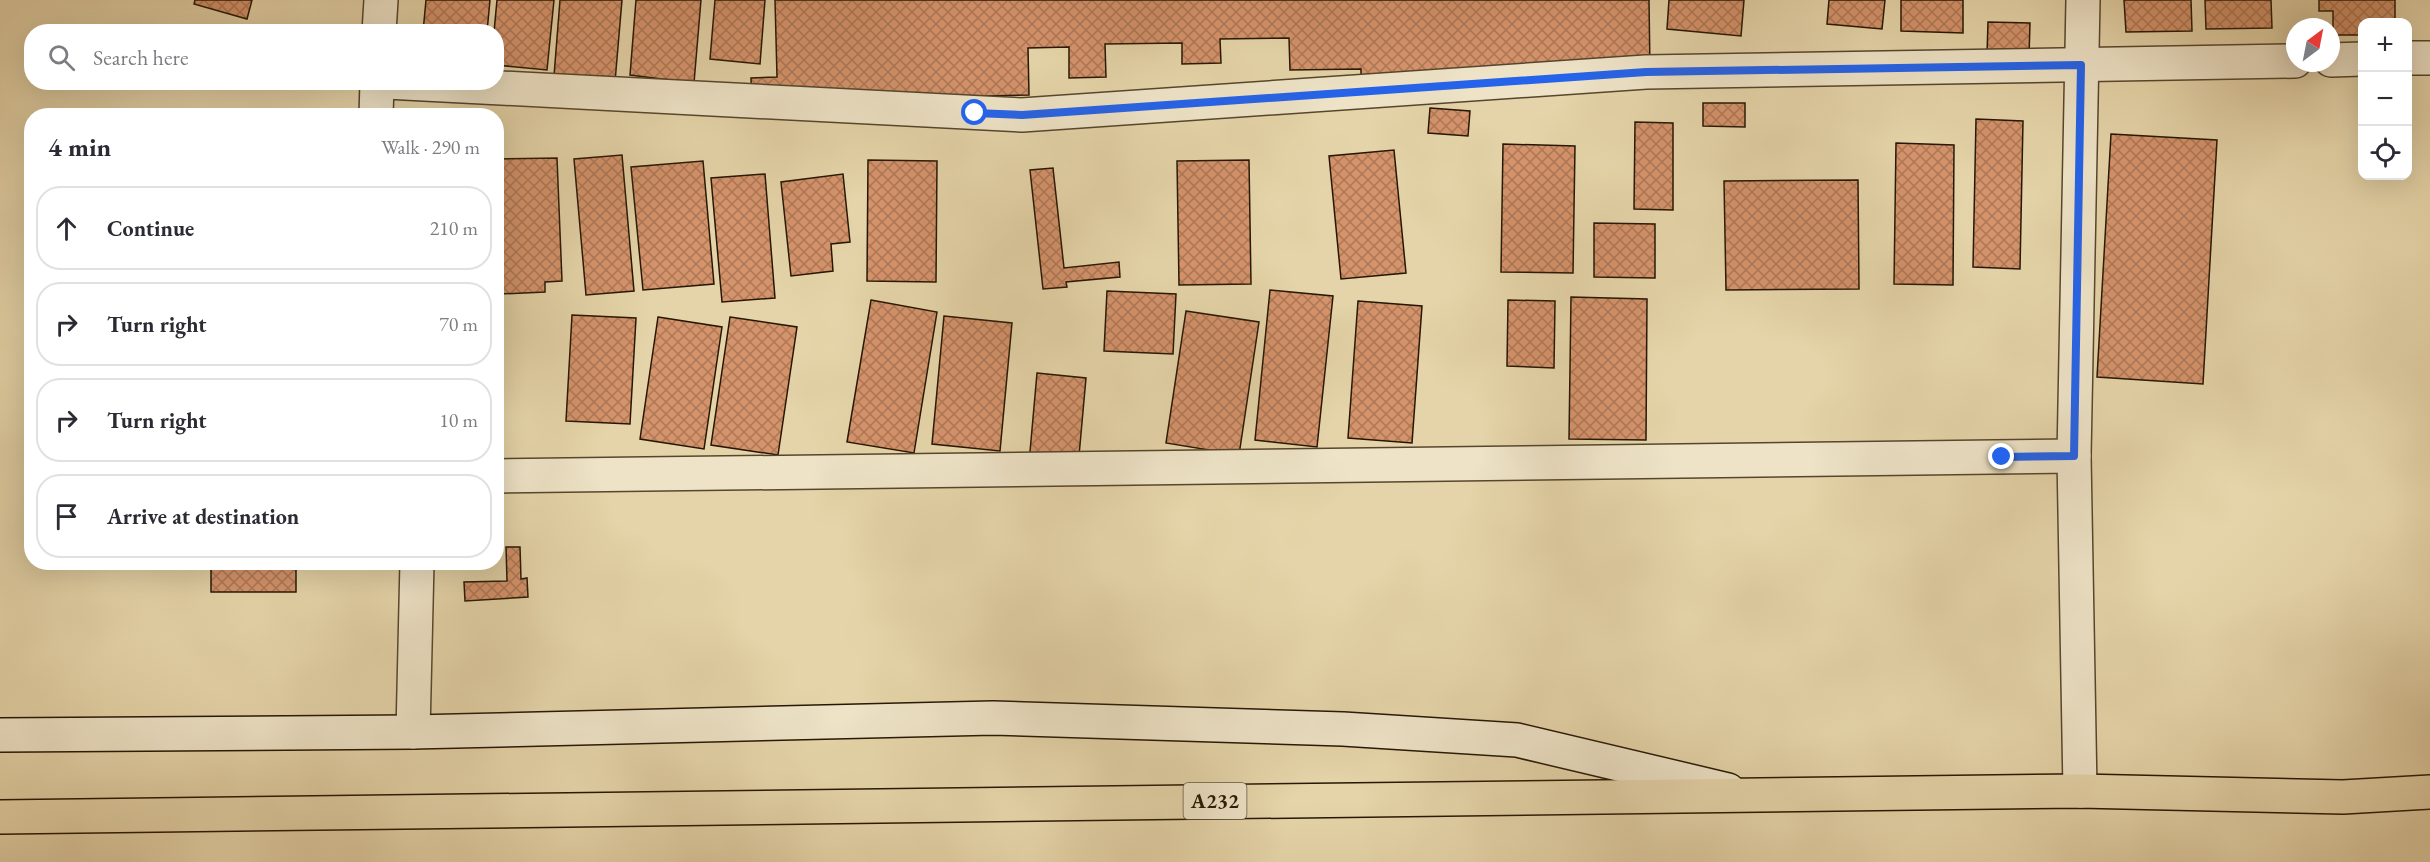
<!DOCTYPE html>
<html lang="en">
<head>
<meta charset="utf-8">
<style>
	body { margin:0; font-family:"EB Garamond",serif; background:#f7f7f7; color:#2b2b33 }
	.controls { position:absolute; right:18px; top:18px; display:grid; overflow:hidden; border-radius:12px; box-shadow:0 6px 24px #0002 }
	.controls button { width:54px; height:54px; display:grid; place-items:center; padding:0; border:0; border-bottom:2px solid #e1e1e2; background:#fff; color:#2b2b33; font:30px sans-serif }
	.compass { position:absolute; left:2286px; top:18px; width:54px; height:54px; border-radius:50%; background:#fff; box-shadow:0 6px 24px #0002; rotate:32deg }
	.stop { position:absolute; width:18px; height:18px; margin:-14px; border:4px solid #2563eb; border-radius:50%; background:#fff }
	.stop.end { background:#2563eb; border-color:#fff; box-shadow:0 2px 6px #0008 }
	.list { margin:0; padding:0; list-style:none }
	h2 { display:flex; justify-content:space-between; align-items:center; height:78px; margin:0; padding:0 24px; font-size:26px }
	h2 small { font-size:20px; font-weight:400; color:#7c7c81 }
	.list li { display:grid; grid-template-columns:39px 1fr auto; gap:18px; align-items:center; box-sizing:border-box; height:84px; margin:0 12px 12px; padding:0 12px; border:2px solid #e1e1e2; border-radius:24px }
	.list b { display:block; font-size:22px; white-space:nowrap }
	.list em { font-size:20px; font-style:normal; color:#7c7c81 }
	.icon { flex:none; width:33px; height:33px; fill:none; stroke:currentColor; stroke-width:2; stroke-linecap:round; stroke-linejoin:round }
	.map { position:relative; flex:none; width:2430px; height:862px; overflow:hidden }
	.search { position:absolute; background:#fff; box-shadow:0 6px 24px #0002; left:24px; top:24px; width:480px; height:66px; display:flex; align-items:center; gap:15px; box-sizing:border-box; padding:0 21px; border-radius:24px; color:#7c7c81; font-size:22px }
	.panel { position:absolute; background:#fff; box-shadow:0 6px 24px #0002; left:24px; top:108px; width:480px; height:462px; border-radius:24px }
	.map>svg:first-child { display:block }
</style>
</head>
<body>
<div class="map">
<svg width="2430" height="862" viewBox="0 0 2430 862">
	<defs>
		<pattern id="building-cross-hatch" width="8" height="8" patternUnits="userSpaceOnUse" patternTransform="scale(1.5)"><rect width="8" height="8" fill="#d5936b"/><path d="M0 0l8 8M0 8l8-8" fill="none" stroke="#ad7756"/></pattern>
	</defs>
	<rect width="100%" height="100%" fill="#e5d4a9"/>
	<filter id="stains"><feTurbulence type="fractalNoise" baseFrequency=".00333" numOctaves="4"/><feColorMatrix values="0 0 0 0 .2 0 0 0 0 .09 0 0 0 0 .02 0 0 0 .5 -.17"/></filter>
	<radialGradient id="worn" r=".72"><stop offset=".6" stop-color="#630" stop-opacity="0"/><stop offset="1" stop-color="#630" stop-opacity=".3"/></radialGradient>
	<g fill="url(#building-cross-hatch)" stroke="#261704" stroke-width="1.5">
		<polygon points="195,0 252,0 247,19 194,4"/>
		<polygon points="426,0 490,0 487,32 423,32"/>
		<polygon points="497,0 554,0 547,70 496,65 496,32 494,32"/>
		<polygon points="560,0 622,0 615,82 554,76"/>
		<polygon points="636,0 701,0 694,83 630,75"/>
		<polygon points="715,0 765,0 760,64 710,59"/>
		<polygon points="775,0 1649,0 1650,71 1361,76 1361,69 1290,70 1289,38 1220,39 1221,63 1182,64 1182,43 1105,44 1106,77 1069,78 1069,47 1028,48 1029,95 986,96 986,99 752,116 751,78 777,77"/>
		<polygon points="1669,0 1744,0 1741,36 1667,29"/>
		<polygon points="1829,0 1885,0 1882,29 1827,24"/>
		<polygon points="1901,0 1963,0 1963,33 1901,31"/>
		<polygon points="2124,0 2191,0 2192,31 2126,32"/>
		<polygon points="2205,0 2271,0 2272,28 2206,29"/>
		<polygon points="2319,0 2395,0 2395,22 2362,22 2362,35 2333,35 2333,11 2319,11"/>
		<polygon points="1988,22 2030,23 2029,56 1987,55"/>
		<polygon points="1703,103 1745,103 1745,127 1703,126"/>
		<polygon points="1430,108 1470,111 1468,136 1428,133"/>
		<polygon points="1976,119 2023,121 2020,269 1973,267"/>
		<polygon points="1635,122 1673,123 1673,210 1634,209"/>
		<polygon points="2111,134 2217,140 2203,384 2097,377"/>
		<polygon points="1896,143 1954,145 1953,285 1894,284"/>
		<polygon points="1503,144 1575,146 1573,273 1501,272"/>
		<polygon points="1394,150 1406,273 1341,279 1329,156"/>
		<polygon points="622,155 634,291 586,295 574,159"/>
		<polygon points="557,158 562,281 545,282 545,292 500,294 496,159"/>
		<polygon points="868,160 937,161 936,282 867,281"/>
		<polygon points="1249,160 1251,284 1179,285 1177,161"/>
		<polygon points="703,161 714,284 643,290 631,167"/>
		<polygon points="1053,168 1064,268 1119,262 1120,277 1066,282 1067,287 1043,289 1030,170"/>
		<polygon points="765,174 775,298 722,302 711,178"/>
		<polygon points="843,174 850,242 831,244 833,271 791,276 781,182"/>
		<polygon points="1858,180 1859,289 1726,290 1724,181"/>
		<polygon points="1594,223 1655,224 1655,278 1594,277"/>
		<polygon points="1270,290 1333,296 1317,447 1255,440"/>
		<polygon points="1107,291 1176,294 1173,354 1104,351"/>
		<polygon points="1571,297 1647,299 1646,440 1569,439"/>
		<polygon points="871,300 937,312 914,453 847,442"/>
		<polygon points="1508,300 1555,301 1554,368 1507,366"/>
		<polygon points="1358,301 1422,306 1412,443 1348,438"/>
		<polygon points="1186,311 1259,322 1239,455 1166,443"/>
		<polygon points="572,315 636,318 630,424 566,421"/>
		<polygon points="944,316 1012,323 1000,451 932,444"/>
		<polygon points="658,317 722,327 704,449 640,439"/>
		<polygon points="730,317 797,327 778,455 711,445"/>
		<polygon points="1037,373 1086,378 1078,467 1029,463"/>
		<polygon points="506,547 520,547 521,579 527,578 528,597 465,601 464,582 507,581"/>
		<rect x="211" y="562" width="85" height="30"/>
	</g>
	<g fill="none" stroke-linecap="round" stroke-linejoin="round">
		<g stroke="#56462d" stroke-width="36">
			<g id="minor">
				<polyline points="379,32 381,0"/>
				<polyline points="2408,58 2430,58"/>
				<polyline points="2331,60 2362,59"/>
				<polyline points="386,82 1022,115 1646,72 2295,61"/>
				<polyline points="376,116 377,82"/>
				<polyline points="496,476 2074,456"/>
				<polyline points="413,732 417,562"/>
				<polyline points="2080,791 2074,456 2083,0"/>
			</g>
		</g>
		<g stroke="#261704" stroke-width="36">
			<polyline id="secondary" points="0,735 413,732 993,718 1343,729 1517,740 1728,790"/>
		</g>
		<g stroke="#261704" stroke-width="36">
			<polyline id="trunk" points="0,817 2080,791 2343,797 2430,792"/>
		</g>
		<use href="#minor" stroke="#eee3c7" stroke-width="33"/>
		<use href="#secondary" stroke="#eee3c7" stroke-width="33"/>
		<use href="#trunk" stroke="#e5d4a9" stroke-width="33"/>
	</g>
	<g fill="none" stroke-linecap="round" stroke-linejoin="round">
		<polyline stroke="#2563eb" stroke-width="8" points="975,113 1022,115 1646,72 2081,65 2074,456 2002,457"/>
	</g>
	<g text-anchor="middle" stroke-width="4.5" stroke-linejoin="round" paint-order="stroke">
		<rect fill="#eee3c7" stroke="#62543e" stroke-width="1.5" x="1183.5" y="783" width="63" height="36" rx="4.5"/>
		<g font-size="21" font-weight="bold" fill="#261704">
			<text x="1215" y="808">A232</text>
		</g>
	</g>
	<rect width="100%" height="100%" filter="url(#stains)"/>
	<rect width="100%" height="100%" fill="url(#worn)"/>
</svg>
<div class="controls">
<button>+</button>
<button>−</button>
<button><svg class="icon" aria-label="locate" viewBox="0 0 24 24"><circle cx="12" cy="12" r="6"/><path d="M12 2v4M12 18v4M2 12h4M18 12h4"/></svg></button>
</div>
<svg class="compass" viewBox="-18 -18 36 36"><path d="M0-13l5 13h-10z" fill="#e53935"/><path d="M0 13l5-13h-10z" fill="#7c7c81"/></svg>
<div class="stop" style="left:975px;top:113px"></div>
<div class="stop end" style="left:2002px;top:457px"></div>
<div class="search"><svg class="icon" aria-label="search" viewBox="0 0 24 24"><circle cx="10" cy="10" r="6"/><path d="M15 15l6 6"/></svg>Search here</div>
<section class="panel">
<h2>4 min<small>Walk · 290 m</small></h2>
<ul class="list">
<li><svg class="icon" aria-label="ahead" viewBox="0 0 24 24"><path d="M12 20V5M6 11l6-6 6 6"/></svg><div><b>Continue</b></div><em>210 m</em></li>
<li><svg class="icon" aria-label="right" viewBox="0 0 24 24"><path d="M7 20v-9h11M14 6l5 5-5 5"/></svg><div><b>Turn right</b></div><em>70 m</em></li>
<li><svg class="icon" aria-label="right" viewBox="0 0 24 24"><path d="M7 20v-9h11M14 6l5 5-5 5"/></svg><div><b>Turn right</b></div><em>10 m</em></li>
<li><svg class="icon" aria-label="arrive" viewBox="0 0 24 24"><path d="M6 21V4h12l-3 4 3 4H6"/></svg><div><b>Arrive at destination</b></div></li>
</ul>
</section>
</div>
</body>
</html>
